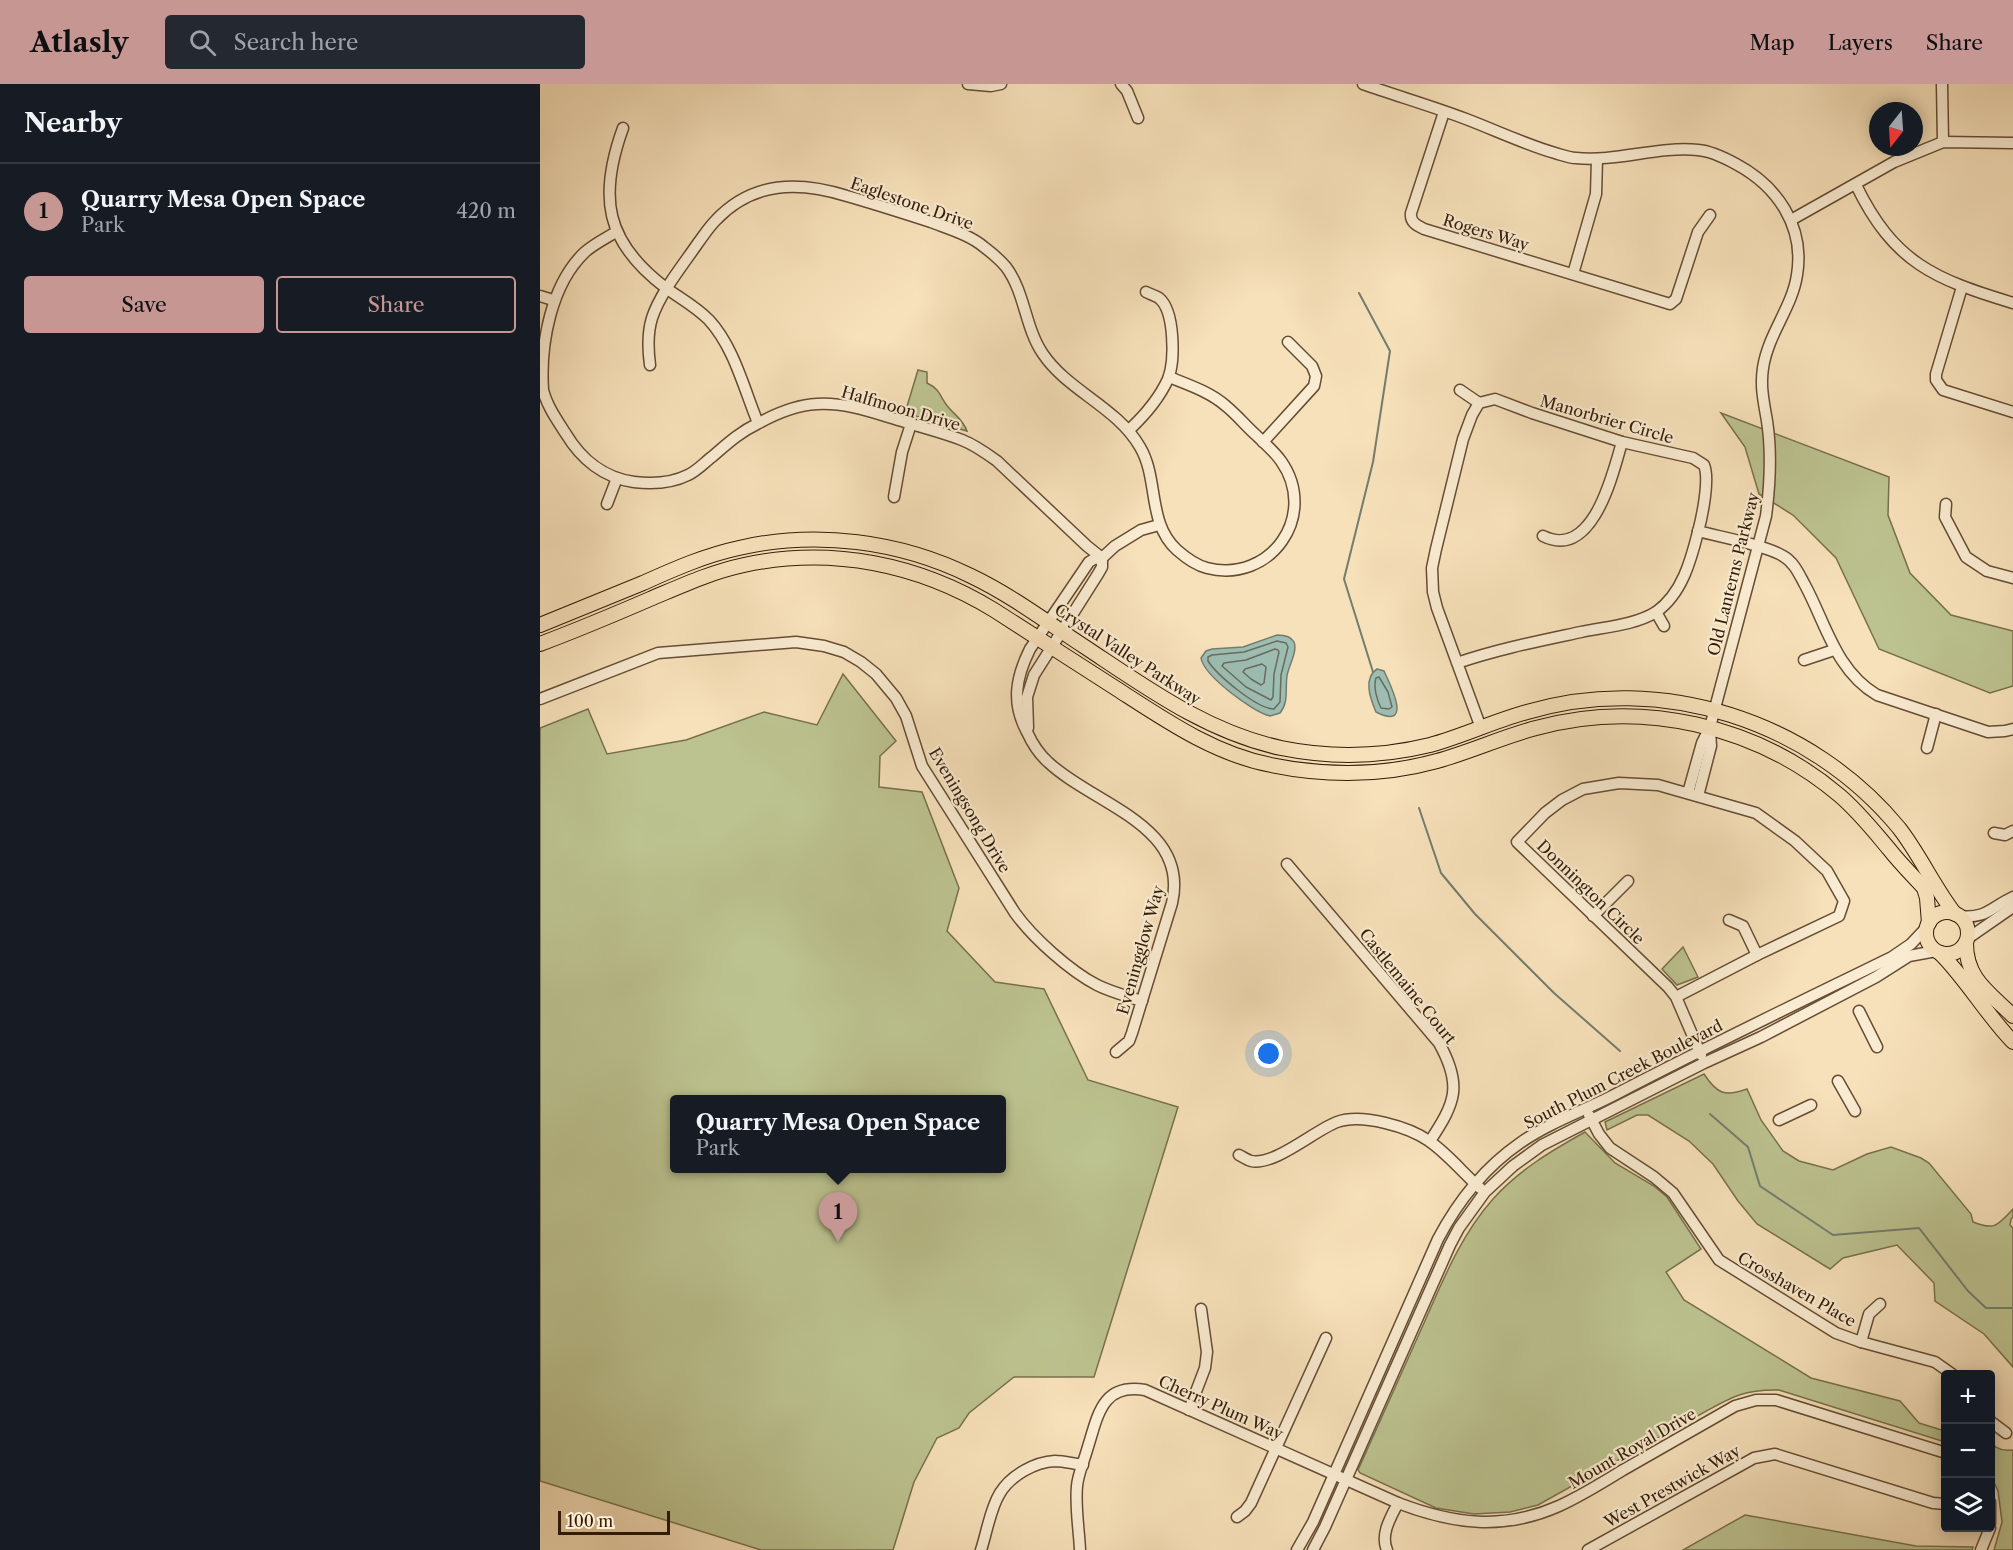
<!DOCTYPE html>
<html lang="en">
<head>
<meta charset="utf-8">
<style>
	body { margin:0; font-family:"Libre Caslon Text",serif; background:#242831; color:#f1f3f6 }
	.controls { position:absolute; right:18px; bottom:18px; display:grid; overflow:hidden; border-radius:6px; box-shadow:0 3px 15px #0003 }
	.controls button { width:54px; height:54px; display:grid; place-items:center; padding:0; border:0; border-bottom:2px solid #363941; background:#171b24; color:#f1f3f6; font:30px sans-serif }
	.compass { position:absolute; left:1329px; top:18px; width:54px; height:54px; border-radius:50%; background:#171b24; box-shadow:0 3px 15px #0003; rotate:197deg }
	.scale { position:absolute; left:18px; bottom:15px; width:112px; box-sizing:border-box; padding-left:6px; border:3px solid #341c07; border-top:0; font-size:16px; line-height:21px; white-space:nowrap; color:#341c07; -webkit-text-stroke:4px #faecd2; paint-order:stroke }
	.you { position:absolute; left:729px; top:970px; width:21px; height:21px; margin:-15px; border:4px solid #fff; border-radius:50%; background:#1a73e8; box-shadow:0 0 0 9px #1a73e833 }
	.badge { display:grid; place-items:center; width:39px; height:39px; border-radius:50%; background:#c59692; color:#111; font-size:20px; font-weight:700 }
	.pin { position:absolute; translate:-50% -50px; filter:drop-shadow(0 2px 3px #0008) }
	.pin::after { content:''; position:absolute; top:32px; width:21px; height:18px; background:inherit; clip-path:polygon(0 0,100% 0,50% 100%) }
	.popup { position:absolute; left:130px; top:1011px; width:336px; height:78px; box-sizing:border-box; display:grid; place-content:center; border-radius:6px; background:#171b24; filter:drop-shadow(0 2px 4px #0005); font-size:20px; white-space:nowrap; color:#9ea1a6 }
	.popup b { font-size:22px; color:#f1f3f6 }
	.popup::after { content:''; position:absolute; left:50%; top:100%; margin-left:-12px; border:12px solid transparent; border-top-color:#171b24 }
	.list { margin:0; padding:0; list-style:none }
	h2 { display:flex; justify-content:space-between; align-items:center; height:78px; margin:0; padding:0 24px; font-size:26px }
	h2 small { font-size:20px; font-weight:400; color:#9ea1a6 }
	.list li { display:grid; grid-template-columns:39px 1fr auto; gap:18px; align-items:center; box-sizing:border-box; height:96px; padding:0 24px; border-top:2px solid #363941 }
	.list b { display:block; font-size:22px; white-space:nowrap }
	.list p { margin:0; font-size:20px; white-space:nowrap; color:#9ea1a6 }
	.list em { font-size:20px; font-style:normal; color:#9ea1a6 }
	.actions { display:flex; gap:12px; padding:18px 24px }
	.actions a { flex:1; padding:14px 0; border:2px solid #c59692; border-radius:6px; text-align:center; font-size:21px; color:#c59692 }
	.actions .main { background:#c59692; color:#111 }
	.icon { flex:none; width:33px; height:33px; fill:none; stroke:currentColor; stroke-width:2; stroke-linecap:round; stroke-linejoin:round }
	.map { position:relative; flex:none; width:1473px; height:1466px; overflow:hidden }
	header { display:flex; align-items:center; gap:36px; box-sizing:border-box; height:84px; padding:0 30px; background:#c59692; color:#111 }
	header strong { font-size:28px }
	nav { display:flex; gap:33px; margin-inline-start:auto; font-size:21px }
	.search { width:420px; height:54px; background:#242831; display:flex; align-items:center; gap:15px; box-sizing:border-box; padding:0 21px; border-radius:6px; color:#9ea1a6; font-size:22px }
	main { display:flex }
	aside { flex:1; background:#171b24 }
	.map>svg:first-child { display:block }
</style>
</head>
<body>
<header>
<strong>Atlasly</strong>
<div class="search"><svg class="icon" aria-label="search" viewBox="0 0 24 24"><circle cx="10" cy="10" r="6"/><path d="M15 15l6 6"/></svg>Search here</div>
<nav><a>Map</a><a>Layers</a><a>Share</a></nav>
</header>
<main>
<aside>
<h2>Nearby<small></small></h2>
<ul class="list">
<li><span class="badge">1</span><div><b>Quarry Mesa Open Space</b><p>Park</p></div><em>420 m</em></li>
</ul>
<div class="actions"><a class="main">Save</a><a>Share</a></div>
</aside>
<div class="map">
<svg width="1473" height="1466" viewBox="0 0 1473 1466">
	<rect width="100%" height="100%" fill="#f7e1ba"/>
	<filter id="stains"><feTurbulence type="fractalNoise" baseFrequency=".00333" numOctaves="4"/><feColorMatrix values="0 0 0 0 .2 0 0 0 0 .09 0 0 0 0 .02 0 0 0 .5 -.17"/></filter>
	<radialGradient id="worn" r=".72"><stop offset=".6" stop-color="#630" stop-opacity="0"/><stop offset="1" stop-color="#630" stop-opacity=".3"/></radialGradient>
	<g fill="#bcc390" stroke="#78704c" stroke-width="1.5" fill-rule="evenodd">
		<path d="M 378,286 L 387,288 L 387,299 C 402,306 400,315 409,324 C 417,333 423,336 427,347 L 365,329 Z"/>
		<polygon points="1181,329 1349,393 1348,431 1370,489 1411,531 1473,547 1473,602 1450,609 1339,565 1296,474 1253,431 1219,410 1205,363"/>
		<path d="M 303,590 L 356,657 L 340,672 L 339,703 L 382,708 L 419,804 L 407,847 L 455,898 L 504,905 L 548,996 L 638,1023 L 554,1293 L 474,1293 L 429,1329 L 419,1344 L 397,1354 L 374,1398 L 353,1466 L 221,1466 L 0,1397 L 0,644 L 48,625 L 67,670 L 146,656 L 224,628 L 277,641 ZM 134,1016 L 461,1016 L 461,1084 L 134,1084 Z"/>
		<polygon points="1143,863 1158,893 1137,901 1122,885"/>
		<path d="M 1164,990 C 1177,1010 1185,1013 1207,1005 L 1221,1036 L 1243,1067 L 1259,1077 L 1293,1086 L 1327,1070 L 1351,1063 L 1381,1074 L 1389,1079 L 1431,1130 L 1433,1138 C 1455,1147 1458,1141 1473,1125 L 1473,1133 L 1471,1135 L 1470,1141 L 1473,1144 L 1473,1283 L 1444,1250 L 1395,1217 L 1394,1199 L 1357,1161 L 1303,1174 L 1290,1185 L 1217,1140 L 1198,1117 L 1173,1080 L 1149,1057 L 1108,1031 L 1097,1031 L 1067,1046 L 1065,1038 Z"/>
		<path d="M 1045,1048 L 1075,1079 L 1114,1102 L 1127,1113 L 1161,1165 L 1126,1188 L 1144,1216 L 1271,1294 L 1360,1317 L 1379,1339 L 1405,1347 L 1405,1358 L 1239,1306 C 1200,1305 1187,1316 1154,1334 C 1150,1336 1145,1336 1141,1338 C 1135,1340 1130,1346 1125,1350 L 998,1421 L 970,1428 L 934,1430 L 896,1424 L 820,1389 L 818,1386 C 840,1337 862,1288 884,1239 C 903,1196 921,1151 953,1115 C 979,1086 1011,1067 1045,1048 Z"/>
		<path d="M 1450,1356 C 1454,1365 1464,1367 1473,1366 L 1473,1466 L 1454,1466 L 1462,1438 L 1458,1407 L 1451,1392 Z"/>
		<polygon points="1205,1431 1376,1462 1433,1463 1432,1466 1143,1466"/>
	</g>
	<g fill="#9dbdb3" stroke="#737d6e" stroke-width="1.5">
		<path d="M 737,551 C 743,551 751,552 754,558 C 758,567 748,583 747,592 C 745,605 749,618 740,629 L 730,632 C 713,628 664,592 661,574 L 666,567 L 672,565 L 703,563 Z"/>
		<path d="M 837,585 L 844,587 C 850,600 874,647 836,628 C 830,614 823,594 837,585 Z"/>
	</g>
	<g fill="none" stroke-linecap="round" stroke-linejoin="round">
		<g stroke="#686c5d" stroke-width="1.5">
			<path d="M 737,557 L 746,559 L 748,563 L 741,591 L 740,618 L 734,625 C 717,625 677,591 668,577 L 668,573 L 672,571 L 704,568 Z"/>
			<polygon points="735,565 738,566 739,568 734,590 733,613 731,616 706,603 682,582 684,579 706,576"/>
			<polygon points="722,580 726,583 724,599 721,601 711,595 703,588 705,585"/>
			<path d="M 839,593 L 848,608 L 852,623 L 849,625 L 841,624 C 837,616 833,603 836,594 Z"/>
		</g>
		<g stroke="#737d6e" stroke-width="2">
			<polyline points="819,209 850,267 833,378 804,495 833,588"/>
			<polyline points="879,724 901,789 935,830 1014,909 1080,967"/>
			<polyline points="1170,1030 1208,1063 1220,1102 1293,1151 1379,1144 1428,1207 1446,1224 1473,1224"/>
		</g>
		<g stroke="#654d34" stroke-width="13">
			<g id="minor">
				<polyline points="428,0 451,2 461,0"/>
				<polyline points="581,0 587,7 598,34"/>
				<path d="M 823,0 C 857,12 892,22 926,35 C 955,46 984,60 1015,69 C 1022,71 1029,74 1036,74 C 1077,78 1117,62 1158,66 C 1171,67 1185,74 1196,80 C 1237,102 1265,142 1257,191 C 1252,224 1228,250 1223,284 C 1220,303 1224,319 1227,337 C 1232,369 1230,401 1226,432 L 1170,643 L 1162,659 L 1148,709"/>
				<polyline points="1402,0 1403,58"/>
				<path d="M 904,28 L 871,129 C 870,138 876,141 884,145 L 1130,220 L 1136,215 L 1158,148 L 1170,131"/>
				<path d="M 83,44 C 58,113 65,158 126,204 C 141,215 155,222 169,236 C 194,263 204,305 218,339"/>
				<path d="M 1316,101 C 1354,179 1394,195 1473,219"/>
				<polyline points="1251,136 1354,78 1403,58 1473,59"/>
				<path d="M 76,148 C 66,154 54,160 45,168 C 11,200 0,260 3,306 C 7,322 17,336 26,350 C 41,375 64,394 94,398 C 111,400 132,399 148,391 C 157,387 165,378 173,372 C 187,360 200,348 217,340 C 235,330 256,321 277,320 C 307,318 337,330 365,338 C 384,344 404,349 422,356 C 435,361 446,369 457,377 L 547,462 L 562,474"/>
				<polyline points="1033,190 1056,110 1057,75"/>
				<polyline points="1422,203 1396,290 1396,296 1403,306 1473,328"/>
				<polyline points="0,212 13,216"/>
				<path d="M 110,281 C 108,266 107,250 112,234 C 120,209 143,181 158,159 C 164,151 169,143 176,136 C 213,97 259,97 307,112 C 335,120 363,129 391,138 C 409,145 430,151 444,163 C 452,169 460,176 466,183 C 485,208 485,244 503,270 C 528,307 577,323 600,363 C 619,395 607,439 637,466 C 646,474 655,481 667,484 C 731,500 779,431 741,377 C 734,367 724,359 716,351 C 706,342 697,331 686,322 C 670,308 649,301 629,293"/>
				<polyline points="920,306 939,319"/>
				<path d="M 589,346 C 605,331 619,315 628,295 C 635,277 635,227 619,214 C 616,212 610,210 606,208"/>
				<polyline points="723,358 774,302 776,292 772,282 748,258"/>
				<polyline points="354,413 362,368 371,340"/>
				<polyline points="67,420 77,394"/>
				<polyline points="1406,420 1405,433 1426,473 1447,487 1473,494"/>
				<path d="M 1158,447 C 1180,453 1225,461 1243,472 C 1254,478 1259,490 1265,501 C 1286,540 1296,587 1337,611 L 1448,648 L 1465,647 L 1473,645"/>
				<path d="M 1003,452 C 1053,477 1073,389 1082,358"/>
				<polyline points="1116,528 1124,542"/>
				<polyline points="1264,576 1294,566"/>
				<path d="M 917,579 C 958,565 999,557 1041,548 C 1065,543 1095,541 1116,528 C 1142,510 1151,476 1158,448 C 1162,433 1170,395 1164,381 L 1153,374 L 1082,358 L 992,329 L 955,315 L 939,319 L 932,331 L 923,355 L 896,465 L 892,484 L 893,508 L 897,524 L 941,644"/>
				<path d="M 0,615 L 118,569 L 256,558 L 284,562 L 304,568 L 321,578 L 336,590 L 356,614 L 366,632 L 382,682 L 475,829 C 493,854 530,887 557,901 C 571,908 587,912 602,917"/>
				<polyline points="488,644 487,613 494,591 558,490 562,483 562,474"/>
				<polyline points="1387,664 1396,630"/>
				<polyline points="1158,712 1171,662 1170,646"/>
				<polyline points="1454,749 1465,751 1473,747"/>
				<path d="M 747,780 L 899,959 C 923,1002 915,1019 890,1057"/>
				<polyline points="1053,832 1088,797"/>
				<path d="M 1419,832 C 1446,835 1450,824 1473,813"/>
				<polyline points="1189,836 1203,842 1217,871"/>
				<polyline points="1427,855 1473,823"/>
				<polyline points="1136,913 1217,871 1299,832 1304,817 1287,787 1255,757 1216,729 1118,701 1079,699 1043,705 1022,716 1005,729 977,758 1128,903 1136,913 1161,971"/>
				<polyline points="1319,927 1337,963"/>
				<path d="M 576,968 L 589,957 L 592,949 L 632,819 C 650,741 552,720 508,678 C 499,670 492,659 487,648 C 471,619 476,593 490,565 L 549,478 L 554,475 L 562,474 L 575,462 L 601,446 L 619,441"/>
				<polyline points="1298,997 1315,1027"/>
				<polyline points="1049,1031 1059,1050 1070,1064 1114,1093 1133,1109 1179,1176 1296,1249 1321,1258 1395,1278 1412,1290"/>
				<polyline points="1239,1036 1271,1021"/>
				<path d="M 699,1071 C 703,1073 707,1076 711,1077 C 735,1082 775,1046 797,1038 C 822,1029 869,1043 889,1057 C 907,1069 924,1090 940,1104"/>
				<polyline points="1321,1258 1329,1230 1340,1220"/>
				<polyline points="649,1326 665,1284 667,1268 661,1225"/>
				<polyline points="1450,1337 1466,1349"/>
				<polyline points="1450,1418 1450,1439"/>
				<polyline points="697,1433 705,1427 711,1419 786,1254"/>
				<path d="M 441,1466 C 447,1448 450,1425 460,1409 C 471,1391 495,1378 515,1377 C 524,1377 534,1380 543,1381"/>
				<path d="M 540,1466 C 539,1445 535,1422 537,1402 C 538,1390 544,1377 547,1366 C 558,1332 561,1299 605,1306 L 858,1419 C 913,1440 963,1447 1019,1422 C 1041,1412 1062,1399 1083,1386 C 1120,1365 1158,1343 1195,1322 L 1216,1316 L 1236,1316 L 1406,1369"/>
				<path d="M 757,1466 L 773,1438 L 898,1155 C 918,1117 944,1084 980,1059 C 1010,1038 1046,1026 1078,1009 C 1168,962 1260,918 1352,873 L 1371,860 L 1388,842"/>
				<polyline points="773,1466 785,1443 910,1161 919,1144 945,1108 973,1082 1002,1061 1164,979 1221,953 1336,893 1369,872 1396,867"/>
				<path d="M 847,1466 C 840,1450 851,1433 858,1419"/>
				<polyline points="1048,1466 1214,1374 1235,1370 1393,1419 1406,1420"/>
				<polyline points="1441,1466 1450,1444"/>
			</g>
		</g>
		<g stroke="#341c07" stroke-width="16">
			<g id="major">
				<path d="M 0,541 C 34,527 68,513 103,499 C 134,485 166,471 199,464 C 276,446 360,457 431,492 C 471,511 508,539 545,563 C 607,604 667,648 741,664 C 790,674 841,673 890,661 C 923,652 954,637 987,628 C 1121,588 1271,637 1359,744 C 1380,771 1394,803 1415,830"/>
				<path d="M 0,560 C 37,546 73,531 110,515 C 141,502 171,488 204,481 C 291,462 379,480 454,526 C 495,552 536,579 577,605 C 625,636 674,670 731,681 C 785,692 843,692 897,677 C 930,668 962,653 996,644 C 1101,615 1216,641 1299,711 C 1318,727 1333,746 1349,765 C 1360,779 1372,791 1384,804 L 1387,814 L 1389,839"/>
				<circle cx="1407" cy="849" r="21"/>
				<path d="M 1426,859 C 1426,895 1449,908 1473,932"/>
				<path d="M 1400,869 C 1427,896 1446,930 1473,958"/>
			</g>
		</g>
		<use href="#minor" stroke="#faecd2" stroke-width="10"/>
		<use href="#major" stroke="#f7e1ba" stroke-width="14"/>
	</g>
	<g text-anchor="middle" stroke-width="4.5" stroke-linejoin="round" paint-order="stroke">
		<g font-size="16" fill="#341c07" stroke="#faecd2">
			<text transform="translate(372 119) rotate(19)" y="6">Eaglestone Drive</text>
			<text transform="translate(946 148) rotate(17)" y="6">Rogers Way</text>
			<text transform="translate(361 324) rotate(16)" y="6">Halfmoon Drive</text>
			<text transform="translate(1067 335) rotate(16)" y="6">Manorbrier Circle</text>
			<text transform="translate(1193 490) rotate(-76)" y="6">Old Lanterns Parkway</text>
			<text transform="translate(588 570) rotate(33)" y="6">Crystal Valley Parkway</text>
			<text transform="translate(430 726) rotate(59)" y="6">Eveningsong Drive</text>
			<text transform="translate(1051 808) rotate(44)" y="6">Donnington Circle</text>
			<text transform="translate(600 866) rotate(-74)" y="6">Eveningglow Way</text>
			<text transform="translate(868 902) rotate(51)" y="6">Castlemaine Court</text>
			<text transform="translate(1083 990) rotate(-27)" y="6">South Plum Creek Boulevard</text>
			<text transform="translate(1257 1205) rotate(30)" y="6">Crosshaven Place</text>
			<text transform="translate(681 1323) rotate(24)" y="6">Cherry Plum Way</text>
			<text transform="translate(1092 1364) rotate(-30)" y="6">Mount Royal Drive</text>
			<text transform="translate(1132 1402) rotate(-29)" y="6">West Prestwick Way</text>
		</g>
	</g>
	<rect width="100%" height="100%" filter="url(#stains)"/>
	<rect width="100%" height="100%" fill="url(#worn)"/>
</svg>
<div class="controls">
<button>+</button>
<button>−</button>
<button><svg class="icon" aria-label="layers" viewBox="0 0 24 24"><path d="M12 4l9 5-9 5-9-5zM3 14l9 5 9-5"/></svg></button>
</div>
<svg class="compass" viewBox="-18 -18 36 36"><path d="M0-13l5 13h-10z" fill="#e53935"/><path d="M0 13l5-13h-10z" fill="#9ea1a6"/></svg>
<div class="scale">100 m</div>
<div class="you"></div>
<div class="pin badge" style="left:298px;top:1158px">1</div>
<div class="popup"><b>Quarry Mesa Open Space</b>Park</div>
</div>
</main>
</body>
</html>
